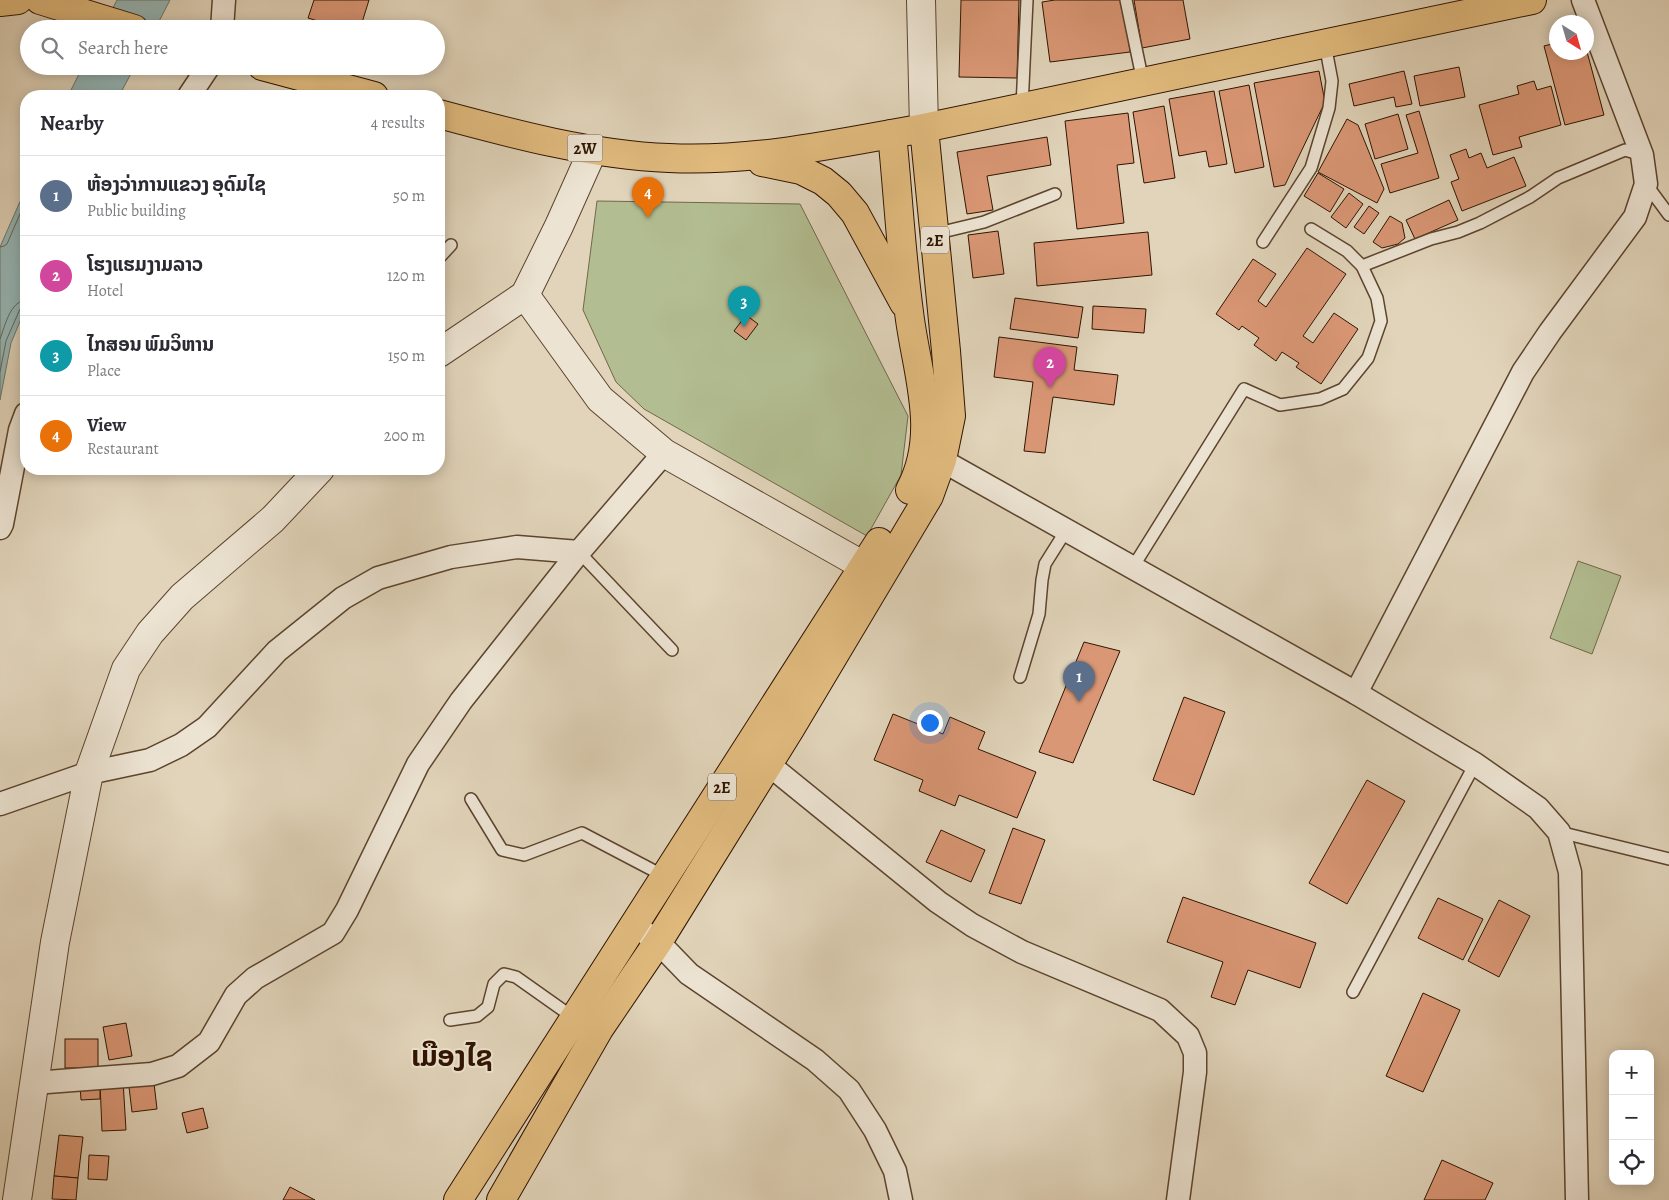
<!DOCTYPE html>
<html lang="en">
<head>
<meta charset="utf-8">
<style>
	body { margin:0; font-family:Alegreya,"Noto Sans Lao",serif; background:#f2f2f3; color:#2b2b33 }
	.controls { position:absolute; right:15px; bottom:15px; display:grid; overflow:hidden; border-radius:10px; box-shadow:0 2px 12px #0003 }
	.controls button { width:45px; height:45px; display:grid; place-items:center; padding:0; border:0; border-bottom:1px solid #e1e1e2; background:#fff; color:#2b2b33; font:25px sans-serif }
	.compass { position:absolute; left:1549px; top:15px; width:45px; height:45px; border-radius:50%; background:#fff; box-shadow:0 2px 12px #0003; rotate:143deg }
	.you { position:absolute; left:929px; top:722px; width:18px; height:18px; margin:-12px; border:4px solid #fff; border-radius:50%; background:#1a73e8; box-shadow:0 0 0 8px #1a73e833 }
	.badge { display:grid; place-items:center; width:32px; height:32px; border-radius:50%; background:#1a73e8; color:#fff; font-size:16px; font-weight:700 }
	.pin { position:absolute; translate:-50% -41px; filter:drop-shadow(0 1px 2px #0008) }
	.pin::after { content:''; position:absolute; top:26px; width:18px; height:15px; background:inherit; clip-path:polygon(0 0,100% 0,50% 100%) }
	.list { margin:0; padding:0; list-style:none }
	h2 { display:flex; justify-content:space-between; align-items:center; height:65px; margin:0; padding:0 20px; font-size:21px }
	h2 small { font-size:16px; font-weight:400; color:#7c7c81 }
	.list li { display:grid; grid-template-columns:32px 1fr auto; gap:15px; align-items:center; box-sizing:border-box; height:80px; padding:0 20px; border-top:1px solid #e1e1e2 }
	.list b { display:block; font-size:19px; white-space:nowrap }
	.list p { margin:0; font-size:16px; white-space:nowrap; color:#7c7c81 }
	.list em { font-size:16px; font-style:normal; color:#7c7c81 }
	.icon { flex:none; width:28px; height:28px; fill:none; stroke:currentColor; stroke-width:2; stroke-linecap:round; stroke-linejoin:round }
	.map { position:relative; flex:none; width:1669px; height:1200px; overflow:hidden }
	.search { position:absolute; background:#fff; box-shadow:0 2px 12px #0003; left:20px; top:20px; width:425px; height:55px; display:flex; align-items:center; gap:12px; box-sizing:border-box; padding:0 18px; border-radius:28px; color:#7c7c81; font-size:19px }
	.panel { position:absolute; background:#fff; box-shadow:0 2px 12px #0003; left:20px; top:90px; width:425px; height:385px; border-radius:20px }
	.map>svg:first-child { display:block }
</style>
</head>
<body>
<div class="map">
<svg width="1669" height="1200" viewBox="0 0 1669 1200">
	<rect width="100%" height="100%" fill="#e1d4ba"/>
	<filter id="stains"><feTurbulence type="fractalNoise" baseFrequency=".004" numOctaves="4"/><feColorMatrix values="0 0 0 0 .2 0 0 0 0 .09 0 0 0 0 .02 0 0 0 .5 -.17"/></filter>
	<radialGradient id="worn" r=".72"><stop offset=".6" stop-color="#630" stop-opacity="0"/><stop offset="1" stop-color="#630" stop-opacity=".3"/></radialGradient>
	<g fill="#b2bd91" stroke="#716848">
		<polygon points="597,201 800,204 908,416 901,475 867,536 644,409 616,382 583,310"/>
		<polygon points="1578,561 1621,576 1592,654 1550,638"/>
	</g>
	<g fill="#96b7b7" stroke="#6d766e">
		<polygon points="117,0 170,0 155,29 102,29"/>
		<polygon points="83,66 135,66 119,96 68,96"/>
		<polygon points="26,188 26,307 11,343 0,400 0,247"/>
	</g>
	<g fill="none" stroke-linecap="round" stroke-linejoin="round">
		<g stroke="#63665c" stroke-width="1">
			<polyline points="0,247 4,246 7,244 26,200"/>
			<path d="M 0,339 C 5,326 10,301 26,300"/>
			<polyline points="0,372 6,341 20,309 26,306"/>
		</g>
	</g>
	<g fill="#da9775" stroke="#301400">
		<polygon points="314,0 369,0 360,29 344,29 308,18"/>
		<polygon points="961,0 1019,0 1017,78 959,77"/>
		<polygon points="1055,0 1124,0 1130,52 1050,62 1042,2"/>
		<polygon points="1134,0 1183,0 1190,39 1142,48"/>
		<polygon points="1556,43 1556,52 1586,52 1586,48 1604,115 1565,125 1544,46"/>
		<polygon points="1459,67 1465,97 1420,106 1414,76"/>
		<polygon points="1319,71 1325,102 1285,185 1274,187 1254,83"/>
		<polygon points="1404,71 1412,104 1396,107 1394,97 1354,106 1349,84"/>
		<polygon points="1534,81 1537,90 1551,86 1561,125 1519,137 1522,147 1493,155 1479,105 1519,94 1517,86"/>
		<polygon points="1249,85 1264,167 1235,173 1219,91"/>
		<polygon points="1214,91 1227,164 1209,167 1206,151 1179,156 1169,99"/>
		<polygon points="1164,106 1175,178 1144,183 1133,112"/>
		<polygon points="1419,111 1439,178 1390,193 1381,164 1418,153 1406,115"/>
		<polygon points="1128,113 1134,163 1117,165 1124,223 1077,229 1065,121"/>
		<polygon points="1398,114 1408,149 1375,159 1365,124"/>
		<polygon points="1347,119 1358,125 1384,189 1377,203 1318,172"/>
		<polygon points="1047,137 1051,165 987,176 993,210 967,214 957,152"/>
		<polygon points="1466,149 1469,158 1481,153 1487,168 1514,157 1526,186 1462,211 1451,182 1459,179 1450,155"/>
		<polygon points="1318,173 1344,189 1330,212 1304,196"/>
		<polygon points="1349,193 1363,204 1346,228 1331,217"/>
		<polygon points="1449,200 1458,220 1415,239 1406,220"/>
		<polygon points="1369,206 1379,213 1364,234 1354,227"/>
		<polygon points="1390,216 1402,223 1405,238 1398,244 1382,248 1373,242"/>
		<polygon points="998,231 1004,274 973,278 968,235"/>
		<polygon points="1148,232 1152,275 1037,286 1034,243"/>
		<polygon points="1307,248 1346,274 1303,336 1313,343 1334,313 1358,329 1321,384 1296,367 1299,363 1282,352 1276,361 1254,345 1259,338 1242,326 1239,330 1216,314 1253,259 1276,274 1258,301 1266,307"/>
		<polygon points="1015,298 1083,307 1078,338 1010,329"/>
		<polygon points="1093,306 1146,309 1144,333 1092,329"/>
		<polygon points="746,315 758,324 746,340 734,331"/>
		<polygon points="999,337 1077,347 1074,370 1118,375 1114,405 1053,397 1045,453 1024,451 1033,382 994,377"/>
		<polygon points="1084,642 1120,651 1073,763 1039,752"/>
		<polygon points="1184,697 1225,712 1194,795 1153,780"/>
		<polygon points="893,714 943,734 950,717 985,732 978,749 1036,772 1017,818 959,795 955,806 919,791 923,780 874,760"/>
		<polygon points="1367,780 1405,801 1347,904 1309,883"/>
		<polygon points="1013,828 1045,840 1021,904 989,893"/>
		<polygon points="941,830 985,850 971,882 926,862"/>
		<polygon points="1183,897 1316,943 1300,988 1248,970 1235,1005 1211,997 1223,962 1167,942"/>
		<polygon points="1438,898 1483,919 1463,960 1418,938"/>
		<polygon points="1499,900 1530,916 1499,977 1468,961"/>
		<polygon points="1423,993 1460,1010 1423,1092 1386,1076"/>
		<polygon points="126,1023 132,1056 109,1060 103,1027"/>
		<rect x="65" y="1039" width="33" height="29"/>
		<polygon points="123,1081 126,1130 102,1131 100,1083"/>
		<polygon points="100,1083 100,1099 81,1100 80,1084"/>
		<polygon points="154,1083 157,1109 132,1112 129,1087"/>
		<polygon points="203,1108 208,1128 187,1133 182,1113"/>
		<polygon points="59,1135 83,1137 78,1178 54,1176"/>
		<polygon points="89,1155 109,1156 107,1180 88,1179"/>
		<polygon points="1442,1160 1493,1183 1485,1200 1424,1200"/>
		<polygon points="54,1176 78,1178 76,1200 52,1199"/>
		<polygon points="290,1187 315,1200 283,1200"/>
	</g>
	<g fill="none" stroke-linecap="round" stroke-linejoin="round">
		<g stroke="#5c442e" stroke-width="14">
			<g id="service">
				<polyline points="1126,0 1143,82"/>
				<polyline points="1022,107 1027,0"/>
				<polyline points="1646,184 1669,215"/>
				<polyline points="934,234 984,222 1055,194"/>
				<polyline points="1263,242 1311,168 1329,108 1332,81 1325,44"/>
				<polyline points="439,258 451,245"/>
				<polyline points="1362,266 1431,239 1458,232 1480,223 1530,197 1558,178 1625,150 1642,155"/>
				<polyline points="579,552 672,650"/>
				<polyline points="1133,567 1244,389 1280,405 1320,399 1343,389 1368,358 1381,321 1377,298 1362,266 1347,251 1311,229"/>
				<polyline points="1020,677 1039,614 1042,580 1045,564 1067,529"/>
				<polyline points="471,799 502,850 524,855 582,833 664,876"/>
				<polyline points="1559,832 1669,859"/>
				<polyline points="1353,992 1475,764"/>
				<polyline points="450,1020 477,1016 488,1007 494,984 504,974 516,977 574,1018"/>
			</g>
		</g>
		<g stroke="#5c442e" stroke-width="25">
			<g id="minor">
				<polyline points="222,29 224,0"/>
				<polyline points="189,96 209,66"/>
				<polyline points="927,452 1356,693 1475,764 1538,808 1559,832 1570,872 1577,1200"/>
				<polyline points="0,528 2,524 20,430 26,414"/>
				<polyline points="1356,693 1523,372 1550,332 1635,217 1646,184 1642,155 1583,0"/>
				<polyline points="768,764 938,902 972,925 1022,952 1160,1010 1188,1036 1195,1053 1195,1072 1178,1200"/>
				<polyline points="0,804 89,773 150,760 181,745 207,727 277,651 343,598 378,578 451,557 517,547 579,552"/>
				<polyline points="634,925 658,942 689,974 815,1060 849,1090 875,1130 895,1171 901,1200"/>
				<polyline points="34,1083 152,1074 178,1066 209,1042 236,995 255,978 333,933 347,910 418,764 461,701 579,552 664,453"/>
			</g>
		</g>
		<g stroke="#5c442e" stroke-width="30">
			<g id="tertiary">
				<polyline points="921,0 924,128"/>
				<polyline points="593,150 559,226 525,295 600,399 664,453 864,566"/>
				<polyline points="439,353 525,295"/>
				<polyline points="17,1200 55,942 89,773 126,669 150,633 182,597 273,519 320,469"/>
			</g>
		</g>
		<g stroke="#301400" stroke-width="30">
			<polyline id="primary" points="924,128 1532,0"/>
		</g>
		<g stroke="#301400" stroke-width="30">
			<g id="trunk">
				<polyline points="40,0 134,29"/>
				<polyline points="0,2 18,0"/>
				<polyline points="262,66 374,96"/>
				<path d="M 439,114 C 513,134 591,155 669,158 C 755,162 840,143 924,128 L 946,351 L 951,416 L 942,460 L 929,496 L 790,729 L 658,942 L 599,1029 L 501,1200"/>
				<path d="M 892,134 C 898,193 901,253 909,312 C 916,372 941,432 910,490"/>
				<polyline points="762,162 801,170 823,181 839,194 855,213 904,303"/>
				<polyline points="458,1200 879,542"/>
			</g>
		</g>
		<use href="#service" stroke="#ece3d2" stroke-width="11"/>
		<use href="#minor" stroke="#ece3d2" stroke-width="22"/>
		<use href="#tertiary" stroke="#ece3d2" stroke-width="28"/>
		<use href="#primary" stroke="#e0ba7d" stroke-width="28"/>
		<use href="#trunk" stroke="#e0ba7d" stroke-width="28"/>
	</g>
	<g text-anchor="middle" stroke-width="4" stroke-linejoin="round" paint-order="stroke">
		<g fill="#ece3d2" stroke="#68523f" stroke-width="1">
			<rect x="567.5" y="134.5" width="35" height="27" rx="4"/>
			<rect x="921" y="226.5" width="28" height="27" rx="4"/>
			<rect x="708" y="773.5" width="28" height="27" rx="4"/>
		</g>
		<g font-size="16" font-weight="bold" fill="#301400">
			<text x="585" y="154">2W</text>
			<text x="935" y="246">2E</text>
			<text x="722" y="793">2E</text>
		</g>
		<g font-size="28" font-weight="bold" fill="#301400" stroke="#ece3d2">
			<text x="452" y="1066">ເມືອງໄຊ</text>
		</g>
	</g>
	<rect width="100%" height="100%" filter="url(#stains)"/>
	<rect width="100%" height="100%" fill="url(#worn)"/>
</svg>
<div class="controls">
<button>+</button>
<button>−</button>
<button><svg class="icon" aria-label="locate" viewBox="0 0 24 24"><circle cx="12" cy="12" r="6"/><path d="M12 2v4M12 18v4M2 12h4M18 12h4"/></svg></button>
</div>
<svg class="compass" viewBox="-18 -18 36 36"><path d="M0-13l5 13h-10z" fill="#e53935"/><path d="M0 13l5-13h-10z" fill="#7c7c81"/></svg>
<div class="you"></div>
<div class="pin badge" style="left:1079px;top:702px;background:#5c6f8a">1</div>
<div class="pin badge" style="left:1050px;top:388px;background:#d1479c">2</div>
<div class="pin badge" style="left:744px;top:327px;background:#0f9aa8">3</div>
<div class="pin badge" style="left:648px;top:218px;background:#e8710a">4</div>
<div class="search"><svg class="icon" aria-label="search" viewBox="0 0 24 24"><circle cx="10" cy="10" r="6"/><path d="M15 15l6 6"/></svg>Search here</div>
<section class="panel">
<h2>Nearby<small>4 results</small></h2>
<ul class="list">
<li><span class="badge" style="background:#5c6f8a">1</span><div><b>ຫ້ອງວ່າການແຂວງ ອຸດົມໄຊ</b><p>Public building</p></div><em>50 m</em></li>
<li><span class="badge" style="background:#d1479c">2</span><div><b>ໂຮງແຮມງາມລາວ</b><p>Hotel</p></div><em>120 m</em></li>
<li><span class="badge" style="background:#0f9aa8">3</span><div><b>ໄກສອນ ພົມວິຫານ</b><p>Place</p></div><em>150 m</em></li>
<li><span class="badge" style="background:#e8710a">4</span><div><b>View</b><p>Restaurant</p></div><em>200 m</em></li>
</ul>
</section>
</div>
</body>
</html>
